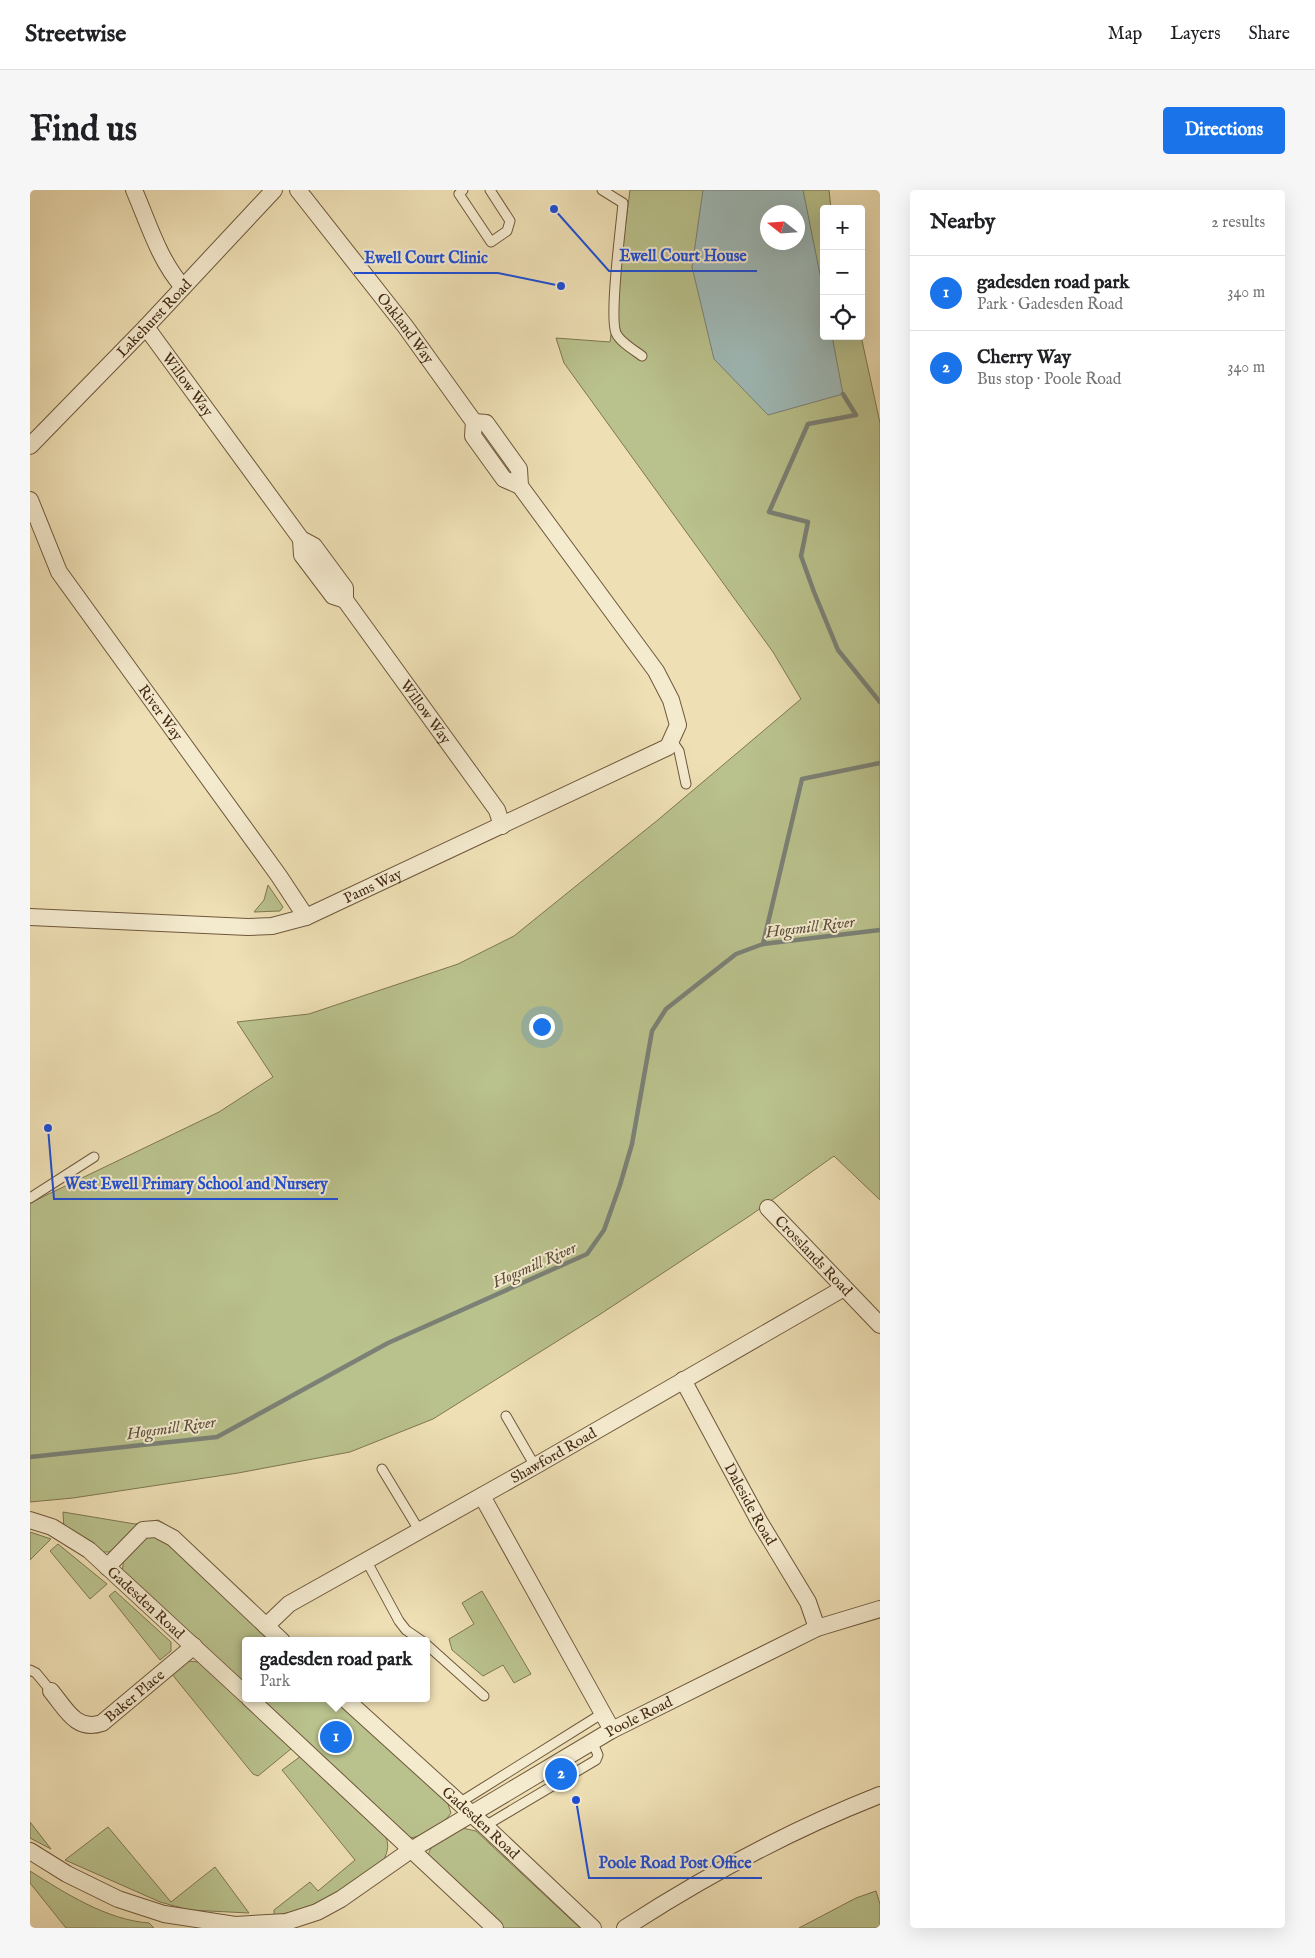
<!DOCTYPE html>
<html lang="en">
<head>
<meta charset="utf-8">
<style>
	body { margin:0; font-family:"IM FELL English",serif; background:#f6f6f6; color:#202124 }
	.controls { position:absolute; right:15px; top:15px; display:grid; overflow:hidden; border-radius:5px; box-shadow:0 5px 20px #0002 }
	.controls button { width:45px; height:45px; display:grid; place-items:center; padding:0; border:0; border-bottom:1px solid #e0e0e0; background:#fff; color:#202124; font:25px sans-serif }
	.compass { position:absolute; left:730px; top:15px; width:45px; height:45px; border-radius:50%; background:#fff; box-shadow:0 5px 20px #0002; rotate:287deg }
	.you { position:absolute; left:511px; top:836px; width:18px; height:18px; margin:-12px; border:4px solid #fff; border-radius:50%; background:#1a73e8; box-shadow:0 0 0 8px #1a73e833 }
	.badge { display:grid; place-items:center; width:32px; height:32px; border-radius:50%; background:#1a73e8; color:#fff; font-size:16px; font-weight:700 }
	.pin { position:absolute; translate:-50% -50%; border:2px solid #fff; box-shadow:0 1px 5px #0006 }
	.popup { position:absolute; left:212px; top:1447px; width:188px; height:65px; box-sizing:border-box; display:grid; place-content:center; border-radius:5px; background:#fff; filter:drop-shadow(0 1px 4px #0005); font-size:16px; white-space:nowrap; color:#757577 }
	.popup b { font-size:19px; color:#202124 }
	.popup::after { content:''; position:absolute; left:50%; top:100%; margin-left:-10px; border:10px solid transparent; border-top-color:#fff }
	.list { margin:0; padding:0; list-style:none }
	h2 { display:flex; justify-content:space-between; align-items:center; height:65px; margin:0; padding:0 20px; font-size:21px }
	h2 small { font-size:16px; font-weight:400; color:#757577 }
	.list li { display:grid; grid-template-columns:32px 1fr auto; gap:15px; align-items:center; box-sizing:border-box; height:75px; padding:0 20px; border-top:1px solid #e0e0e0 }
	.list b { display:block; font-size:19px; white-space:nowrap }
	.list p { margin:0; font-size:16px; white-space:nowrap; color:#757577 }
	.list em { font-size:16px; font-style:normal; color:#757577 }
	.icon { flex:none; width:28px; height:28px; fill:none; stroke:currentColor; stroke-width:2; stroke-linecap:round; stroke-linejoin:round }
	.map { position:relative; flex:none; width:850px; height:1738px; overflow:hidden; border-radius:5px }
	header { display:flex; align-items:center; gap:30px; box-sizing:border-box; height:70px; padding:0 25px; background:#fff; border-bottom:1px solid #e0e0e0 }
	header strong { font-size:24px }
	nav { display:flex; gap:28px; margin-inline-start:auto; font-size:18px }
	.intro { display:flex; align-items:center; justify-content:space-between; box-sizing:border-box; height:120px; padding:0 30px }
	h1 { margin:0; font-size:35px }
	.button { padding:12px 22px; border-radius:5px; background:#1a73e8; color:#fff; font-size:18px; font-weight:700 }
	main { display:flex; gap:30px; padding:0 30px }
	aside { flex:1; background:#fff; border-radius:5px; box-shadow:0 5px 20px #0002 }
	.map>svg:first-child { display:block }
</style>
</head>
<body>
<header>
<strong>Streetwise</strong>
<nav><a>Map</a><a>Layers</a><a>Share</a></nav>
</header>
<div class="intro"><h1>Find us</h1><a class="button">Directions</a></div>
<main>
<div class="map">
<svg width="850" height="1738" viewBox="0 0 850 1738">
	<rect width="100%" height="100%" fill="#eedfb4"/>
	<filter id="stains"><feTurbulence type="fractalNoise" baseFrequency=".004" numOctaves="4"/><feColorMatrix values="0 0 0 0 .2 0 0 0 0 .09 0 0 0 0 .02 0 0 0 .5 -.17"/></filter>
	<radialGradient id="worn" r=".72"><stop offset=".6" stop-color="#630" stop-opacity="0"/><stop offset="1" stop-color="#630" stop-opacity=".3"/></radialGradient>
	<g fill="#b9c18c" stroke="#7f7650" fill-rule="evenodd">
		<path d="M 600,0 L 799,0 L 801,19 L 794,19 L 794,146 L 831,146 L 850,233 L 850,1010 L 804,966 L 721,1025 L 569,1125 L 403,1229 L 320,1262 L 208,1283 L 43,1308 L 0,1312 L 0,1013 L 189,922 L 243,887 L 207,832 L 279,824 L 428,774 L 484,746 L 629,629 L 771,509 L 743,462 L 534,173 L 526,148 L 580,152 ZM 738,22 L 768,22 L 768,52 L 738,52 Z"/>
		<polygon points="238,695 253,717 250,721 224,722 234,710"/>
		<polygon points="33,1322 105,1334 128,1330 138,1336 79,1362 72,1362 34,1339"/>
		<polygon points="0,1342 21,1349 0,1370"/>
		<polygon points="117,1346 134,1348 244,1451 216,1451 216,1500 92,1381 95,1364"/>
		<polygon points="28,1354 77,1394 60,1409 20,1361"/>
		<polygon points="85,1401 141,1452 141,1461 130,1470 79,1406"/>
		<polygon points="452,1401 501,1484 484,1493 473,1475 453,1486 422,1460 419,1449 444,1434 432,1413"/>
		<polygon points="157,1471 169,1472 262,1558 228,1586 223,1584 141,1483"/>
		<path d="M 225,1508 L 305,1508 L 418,1614 L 421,1623 C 413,1635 393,1647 379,1648 Z"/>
		<path d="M 271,1566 L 354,1644 C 360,1653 358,1662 353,1671 L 288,1716 L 244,1726 L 244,1720 L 280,1692 L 288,1701 L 325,1670 L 252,1580 Z"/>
		<polygon points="0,1632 21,1659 0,1648"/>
		<polygon points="78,1637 141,1712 185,1677 219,1723 159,1720 130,1712 35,1670"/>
		<path d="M 432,1638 L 446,1641 L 550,1738 L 472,1738 L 398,1669 C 398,1651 418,1646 432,1638 Z"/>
		<path d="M 0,1681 C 35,1703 77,1730 119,1733 L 124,1738 L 36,1738 L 0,1693 Z"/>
		<polygon points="846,1701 850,1714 850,1738 769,1738 826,1708"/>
	</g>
	<path fill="#9fbab8" stroke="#7b8176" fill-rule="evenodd" d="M 673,0 L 773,0 L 794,104 L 794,146 L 802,146 L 813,204 L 738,225 L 684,169 L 662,77 ZM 738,22 L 768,22 L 768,52 L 738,52 Z"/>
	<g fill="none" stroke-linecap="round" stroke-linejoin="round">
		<g stroke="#7b8176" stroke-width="4.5">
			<polyline points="813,204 826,225 778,234 739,322 778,332 771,366 784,402 808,460 850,512"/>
			<polyline points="733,754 772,589 850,573"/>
			<polyline points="0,1267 187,1247 358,1153 557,1064 574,1040 590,995 602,954 622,841 636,819 706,764 733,754 850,740"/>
		</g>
		<g stroke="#6f583c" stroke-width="11">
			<g id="service">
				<polyline points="433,0 429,4 461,52 477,41 480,31 460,0"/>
				<path d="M 572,0 L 593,13 C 591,37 579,126 586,143 C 590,152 604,160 612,166"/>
				<polyline points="642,551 649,561 656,594"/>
				<polyline points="0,1008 64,967"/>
				<polyline points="476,1226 505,1276"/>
				<polyline points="352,1279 389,1340"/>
				<polyline points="336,1370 369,1431 376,1440 392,1451"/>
				<polyline points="396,1454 454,1506"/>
				<polyline points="0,1480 6,1483 21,1501"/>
				<polyline points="429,1613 573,1523"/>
				<polyline points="455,1636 566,1570 568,1565 562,1551"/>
			</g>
		</g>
		<g stroke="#6f583c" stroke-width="18">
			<g id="minor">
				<path d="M 104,0 C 118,32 129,70 153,97"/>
				<path id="s1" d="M 268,0 L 375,136 L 444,232 L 443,246 L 474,289 L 490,296"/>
				<path id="s2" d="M 116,137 L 271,349 L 284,356 L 315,398 L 315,410"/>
				<path id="s3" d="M 0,256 L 116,137 L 244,0"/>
				<path id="s4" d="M 0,310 L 29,382 L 249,686 L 276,727"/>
				<path id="s5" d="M 271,349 L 272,365 L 303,406 L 315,410 L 467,620 L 472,636"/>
				<path id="s6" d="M 0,727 L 218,737 L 242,736 L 276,727 L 638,557 L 648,535 L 641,510 L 626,481 L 490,296 L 489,279 L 456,233 L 444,232"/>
				<path id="s7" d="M 738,1018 L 850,1135"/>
				<path id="s8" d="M 653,1190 L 729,1331 L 778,1412 L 787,1438"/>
				<polyline points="452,1306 582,1540"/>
				<path id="s9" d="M 0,1330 L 22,1337 L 59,1360 L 216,1505"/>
				<polyline points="77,1377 113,1340 126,1339 143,1348 252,1451"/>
				<path id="s10" d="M 236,1436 L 259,1414 L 505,1276 L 814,1098"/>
				<path id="s11" d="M 21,1501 C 36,1519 46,1542 72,1533 L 164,1456"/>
				<polyline points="219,1508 465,1738"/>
				<path id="s12" d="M 314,1508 L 455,1636 L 563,1738"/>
				<path id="s13" d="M 0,1661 L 37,1684 L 88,1709 L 134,1724 L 205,1735 L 256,1732 L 287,1722 L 311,1709 L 381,1660 L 582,1540 L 787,1438 L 850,1419"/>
				<path d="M 595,1738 C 675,1686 761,1640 850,1605"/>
			</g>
		</g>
		<use href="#service" stroke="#f4eace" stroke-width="9"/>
		<use href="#minor" stroke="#f4eace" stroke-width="16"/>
	</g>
	<g text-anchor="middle" stroke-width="4" stroke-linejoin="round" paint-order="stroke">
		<g font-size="15" fill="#452b14" stroke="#f4eace">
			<text dy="5" stroke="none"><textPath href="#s3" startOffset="178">Lakehurst Road</textPath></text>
			<text dy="5" stroke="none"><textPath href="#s1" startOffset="175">Oakland Way</textPath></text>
			<text dy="5" stroke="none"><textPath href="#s2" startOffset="71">Willow Way</textPath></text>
			<text dy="5" stroke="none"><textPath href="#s5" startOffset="218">Willow Way</textPath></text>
			<text dy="5" stroke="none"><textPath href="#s4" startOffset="251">River Way</textPath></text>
			<text dy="5" stroke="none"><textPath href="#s6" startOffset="351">Pams Way</textPath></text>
			<text dy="5" stroke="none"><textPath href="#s7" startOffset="66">Crosslands Road</textPath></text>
			<text dy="5" stroke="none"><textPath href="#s10" startOffset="335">Shawford Road</textPath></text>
			<text dy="5" stroke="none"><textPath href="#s8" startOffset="141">Daleside Road</textPath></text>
			<text dy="5" stroke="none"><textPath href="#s9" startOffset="144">Gadesden Road</textPath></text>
			<text dy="5" stroke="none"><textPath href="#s11" startOffset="108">Baker Place</textPath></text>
			<text dy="5" stroke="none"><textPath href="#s13" startOffset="681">Poole Road</textPath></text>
			<text dy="5" stroke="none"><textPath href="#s12" startOffset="185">Gadesden Road</textPath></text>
		</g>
		<g font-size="16" font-style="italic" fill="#5c4f3d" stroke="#f4eace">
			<text transform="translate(780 736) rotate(-7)" y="6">Hogsmill River</text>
			<text transform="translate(504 1074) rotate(-24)" y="6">Hogsmill River</text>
			<text transform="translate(141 1237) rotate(-8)" y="6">Hogsmill River</text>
		</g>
	</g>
	<path fill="none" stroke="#1d4ed8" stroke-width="2" d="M524 19L579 81H727M531 96L468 83H324M18 938L24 1009H308M546 1610L559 1688H732"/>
	<g fill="#1d4ed8" stroke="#f4eace" stroke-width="2">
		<circle cx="524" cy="19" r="5"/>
		<circle cx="531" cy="96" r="5"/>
		<circle cx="18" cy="938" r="5"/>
		<circle cx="546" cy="1610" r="5"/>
	</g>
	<g font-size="16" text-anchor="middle" font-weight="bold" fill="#1d4ed8" stroke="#f4eace" stroke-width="4" stroke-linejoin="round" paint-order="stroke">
		<text x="653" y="71">Ewell Court House</text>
		<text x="396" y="73">Ewell Court Clinic</text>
		<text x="166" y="999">West Ewell Primary School and Nursery</text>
		<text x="645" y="1678">Poole Road Post Office</text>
	</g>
	<rect width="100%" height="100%" filter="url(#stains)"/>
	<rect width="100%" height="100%" fill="url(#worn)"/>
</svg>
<div class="controls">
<button>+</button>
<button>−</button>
<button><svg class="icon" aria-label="locate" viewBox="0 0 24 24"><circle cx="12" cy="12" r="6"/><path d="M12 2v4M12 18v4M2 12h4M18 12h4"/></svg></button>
</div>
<svg class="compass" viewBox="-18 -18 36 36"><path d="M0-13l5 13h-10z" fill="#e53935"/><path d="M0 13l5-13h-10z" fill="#757577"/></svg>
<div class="you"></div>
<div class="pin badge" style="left:306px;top:1547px">1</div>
<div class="popup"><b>gadesden road park</b>Park</div>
<div class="pin badge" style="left:531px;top:1584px">2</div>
</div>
<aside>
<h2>Nearby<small>2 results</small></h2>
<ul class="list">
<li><span class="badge">1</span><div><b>gadesden road park</b><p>Park · Gadesden Road</p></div><em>340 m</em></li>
<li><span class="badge">2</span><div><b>Cherry Way</b><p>Bus stop · Poole Road</p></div><em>340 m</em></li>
</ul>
</aside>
</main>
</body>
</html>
